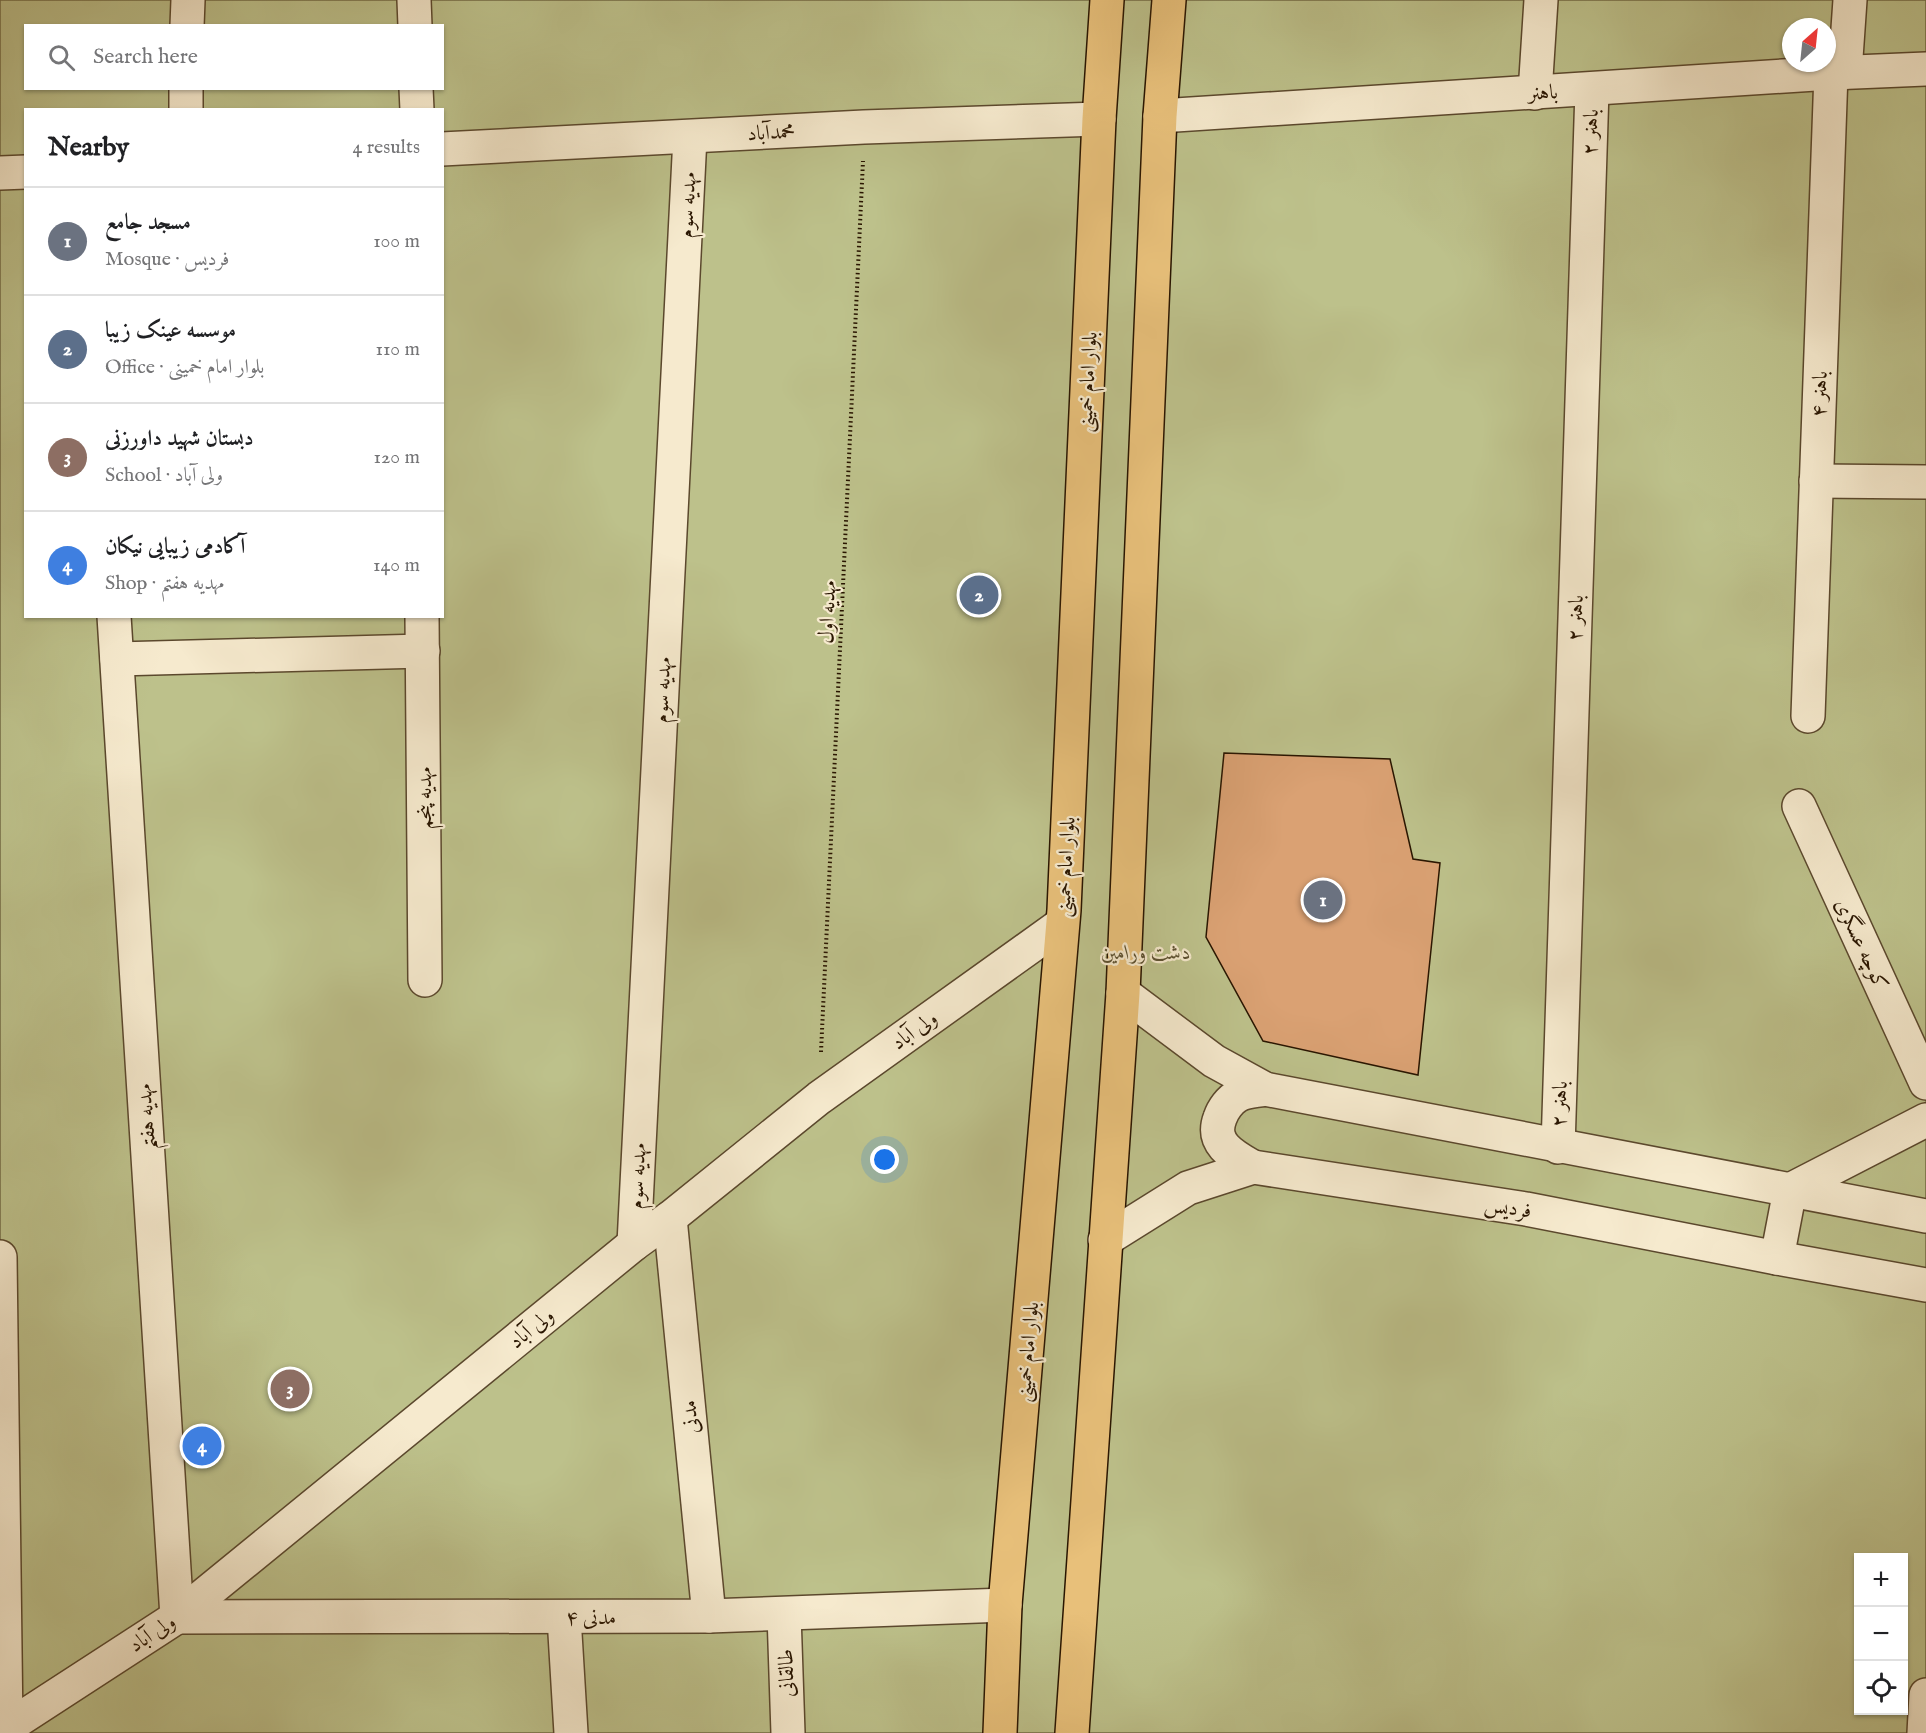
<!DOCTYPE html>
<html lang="en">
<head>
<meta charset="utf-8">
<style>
	body { margin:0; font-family:"IM FELL English",Amiri,serif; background:#f2f2f2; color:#202124 }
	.controls { position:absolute; right:18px; bottom:18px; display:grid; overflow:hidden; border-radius:0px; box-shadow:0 2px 4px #0004 }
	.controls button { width:54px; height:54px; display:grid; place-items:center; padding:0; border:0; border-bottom:2px solid #e0e0e0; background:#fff; color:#202124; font:30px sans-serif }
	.compass { position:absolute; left:1782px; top:18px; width:54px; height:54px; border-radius:50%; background:#fff; box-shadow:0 2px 4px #0004; rotate:27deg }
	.you { position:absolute; left:885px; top:1160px; width:21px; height:21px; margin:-15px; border:4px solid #fff; border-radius:50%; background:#1a73e8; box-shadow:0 0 0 9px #1a73e833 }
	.badge { display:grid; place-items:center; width:39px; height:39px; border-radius:50%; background:#111827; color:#fff; font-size:20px; font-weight:700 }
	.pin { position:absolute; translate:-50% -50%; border:3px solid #fff; box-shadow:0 2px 6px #0006 }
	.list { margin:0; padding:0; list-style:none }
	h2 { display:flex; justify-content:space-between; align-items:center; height:78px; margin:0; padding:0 24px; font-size:26px }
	h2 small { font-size:20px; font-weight:400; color:#757577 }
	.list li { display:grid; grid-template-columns:39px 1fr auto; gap:18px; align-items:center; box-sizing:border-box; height:108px; padding:0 24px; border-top:2px solid #e0e0e0 }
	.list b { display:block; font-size:22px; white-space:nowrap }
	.list p { margin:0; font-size:20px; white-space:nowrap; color:#757577 }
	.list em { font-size:20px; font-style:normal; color:#757577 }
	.icon { flex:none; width:33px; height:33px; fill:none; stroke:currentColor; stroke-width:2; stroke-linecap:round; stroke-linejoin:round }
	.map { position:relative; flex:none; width:1926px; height:1733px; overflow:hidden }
	.search { position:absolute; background:#fff; box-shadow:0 2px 4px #0004; left:24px; top:24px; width:420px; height:66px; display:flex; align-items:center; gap:15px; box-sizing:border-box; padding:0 21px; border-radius:0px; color:#757577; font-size:22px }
	.panel { position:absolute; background:#fff; box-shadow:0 2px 4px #0004; left:24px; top:108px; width:420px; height:510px; border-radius:0px }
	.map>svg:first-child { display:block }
</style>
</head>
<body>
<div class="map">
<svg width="1926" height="1733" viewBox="0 0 1926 1733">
	<rect width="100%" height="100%" fill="#f1dfb4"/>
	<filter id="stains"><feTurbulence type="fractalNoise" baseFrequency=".00333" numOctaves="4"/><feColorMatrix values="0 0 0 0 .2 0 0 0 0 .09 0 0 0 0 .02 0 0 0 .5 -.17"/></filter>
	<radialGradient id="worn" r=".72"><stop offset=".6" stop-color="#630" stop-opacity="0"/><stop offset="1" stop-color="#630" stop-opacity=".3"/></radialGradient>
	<path fill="#bdc18b" stroke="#736b46" stroke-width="1.5" fill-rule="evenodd" d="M 0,0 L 1926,0 L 1926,1733 L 0,1733 ZM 26,26 L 442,26 L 442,88 L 26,88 ZM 1791,27 L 1827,27 L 1827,63 L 1791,63 ZM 26,110 L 442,110 L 442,616 L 26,616 ZM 1858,1558 L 1904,1558 L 1904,1710 L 1858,1710 Z"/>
	<polygon fill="#daa173" stroke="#291500" stroke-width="1.5" points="1224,753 1390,759 1413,859 1440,863 1418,1075 1263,1041 1206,937"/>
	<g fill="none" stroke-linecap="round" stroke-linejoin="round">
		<g stroke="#5b482d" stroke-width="36">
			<g id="minor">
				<polyline points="414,0 415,26"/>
				<polyline points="187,26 188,0"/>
				<polyline points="1845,72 1850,0"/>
				<polyline points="416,88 417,110"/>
				<polyline points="1535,93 1541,0"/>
				<polyline points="186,110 186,88"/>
				<polyline points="1160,116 1831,73 1926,69"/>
				<polyline points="442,149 864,127 1099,119"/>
				<polyline points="0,173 26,172"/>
				<polyline points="1816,481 1926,482"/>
				<polyline points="114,616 177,1617 709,1616 1005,1605"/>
				<polyline points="422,616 425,980"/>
				<polyline points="117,659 423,651"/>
				<polyline points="1808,716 1831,73"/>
				<polyline points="1799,806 1926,1083"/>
				<polyline points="1123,993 1214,1061 1265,1089 1926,1216"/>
				<polyline points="1558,1147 1592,90"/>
				<path d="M 1253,1167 C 1234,1156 1210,1144 1220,1118 C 1223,1109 1230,1100 1237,1096 C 1245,1091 1257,1091 1265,1089"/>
				<polyline points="670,1218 709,1616"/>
				<polyline points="1105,1240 1188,1188 1253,1167 1526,1209 1777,1258 1926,1285"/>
				<polyline points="634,1244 690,137"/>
				<polyline points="0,1257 6,1728"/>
				<polyline points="1777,1258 1790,1190 1926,1120"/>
				<polyline points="784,1614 788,1733"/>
				<polyline points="564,1617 571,1733"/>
				<polyline points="0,1732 177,1617 634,1244 670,1218 819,1098 1062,924"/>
				<polyline points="1924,1733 1926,1695"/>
			</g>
		</g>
		<g stroke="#291500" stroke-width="36">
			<g id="major">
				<polyline points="1000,1733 1005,1605 1064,910 1099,119 1107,0"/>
				<polyline points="1072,1733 1123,993 1160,116 1169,0"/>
			</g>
		</g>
		<polyline stroke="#291500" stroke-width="4" stroke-dasharray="1.5 3" stroke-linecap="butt" points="821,1052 863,161"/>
		<use href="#minor" stroke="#f6eace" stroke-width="33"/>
		<use href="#major" stroke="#e8c07a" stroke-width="33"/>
	</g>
	<g text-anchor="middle" stroke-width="4.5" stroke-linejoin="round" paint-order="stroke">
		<g font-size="21" fill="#291500" stroke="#f6eace">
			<text transform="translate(1543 92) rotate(-3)" y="7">باهنر</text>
			<text transform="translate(771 132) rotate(-3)" y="7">محمدآباد</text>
			<text transform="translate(1590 132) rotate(-88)" y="7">باهنر ۲</text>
			<text transform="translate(687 205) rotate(-87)" y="7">مهدیه سوم</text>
			<text transform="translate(1087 382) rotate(-87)" y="7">بلوار امام خمینی</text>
			<text transform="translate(1819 394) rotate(-88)" y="7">باهنر ۴</text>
			<text transform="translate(827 612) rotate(-87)" y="7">مهدیه اول</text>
			<text transform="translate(1575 618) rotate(-88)" y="7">باهنر ۲</text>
			<text transform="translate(662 690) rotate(-87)" y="7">مهدیه سوم</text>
			<text transform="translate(424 798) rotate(-90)" y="7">مهدیه پنجم</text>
			<text transform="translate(1065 867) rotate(-87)" y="7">بلوار امام خمینی</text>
			<text transform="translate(1862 944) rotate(65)" y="7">کوچه عسگری</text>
			<text transform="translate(914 1030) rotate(-36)" y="7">ولی آباد</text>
			<text transform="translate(1559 1104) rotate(-88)" y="7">باهنر ۲</text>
			<text transform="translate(146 1117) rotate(-94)" y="7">مهدیه هفتم</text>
			<text transform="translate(637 1176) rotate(-87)" y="7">مهدیه سوم</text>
			<text transform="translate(1508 1207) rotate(9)" y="7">فردیس</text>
			<text transform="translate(531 1328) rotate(-39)" y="7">ولی آباد</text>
			<text transform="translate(1027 1352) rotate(-85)" y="7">بلوار امام خمینی</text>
			<text transform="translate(690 1417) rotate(-96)" y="7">مدنی</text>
			<text x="591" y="1624">مدنی ۴</text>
			<text transform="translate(152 1633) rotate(-33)" y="7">ولی آباد</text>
			<text transform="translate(786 1673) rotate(-92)" y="7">طالقانی</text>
		</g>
		<g font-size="21" font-style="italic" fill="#5d5131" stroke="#f6eace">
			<text x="1146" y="959">دشت ورامین</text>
		</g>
	</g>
	<rect width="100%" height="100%" filter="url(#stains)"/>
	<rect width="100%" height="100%" fill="url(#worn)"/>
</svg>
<div class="controls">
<button>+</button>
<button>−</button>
<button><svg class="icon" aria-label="locate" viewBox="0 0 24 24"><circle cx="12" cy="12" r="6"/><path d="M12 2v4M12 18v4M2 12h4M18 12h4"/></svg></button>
</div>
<svg class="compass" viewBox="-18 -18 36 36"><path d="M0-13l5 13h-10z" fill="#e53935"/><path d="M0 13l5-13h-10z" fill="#757577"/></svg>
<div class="you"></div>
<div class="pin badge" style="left:1323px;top:900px;background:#6b7280">1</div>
<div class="pin badge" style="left:979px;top:595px;background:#5c6f8a">2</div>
<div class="pin badge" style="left:290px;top:1389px;background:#8d6e63">3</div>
<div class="pin badge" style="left:202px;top:1446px;background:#3f7fe0">4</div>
<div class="search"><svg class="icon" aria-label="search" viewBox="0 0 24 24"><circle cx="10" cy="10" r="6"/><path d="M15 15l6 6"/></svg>Search here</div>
<section class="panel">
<h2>Nearby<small>4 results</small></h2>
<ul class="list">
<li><span class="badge" style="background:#6b7280">1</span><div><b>مسجد جامع</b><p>Mosque · فردیس</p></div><em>100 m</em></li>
<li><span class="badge" style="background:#5c6f8a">2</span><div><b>موسسه عینک زیبا</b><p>Office · بلوار امام خمینی</p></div><em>110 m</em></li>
<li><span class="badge" style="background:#8d6e63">3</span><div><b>دبستان شهید داورزنی</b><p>School · ولی آباد</p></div><em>120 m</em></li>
<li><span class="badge" style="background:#3f7fe0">4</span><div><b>آکادمی زیبایی نیکان</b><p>Shop · مهدیه هفتم</p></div><em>140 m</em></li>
</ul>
</section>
</div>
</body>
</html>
